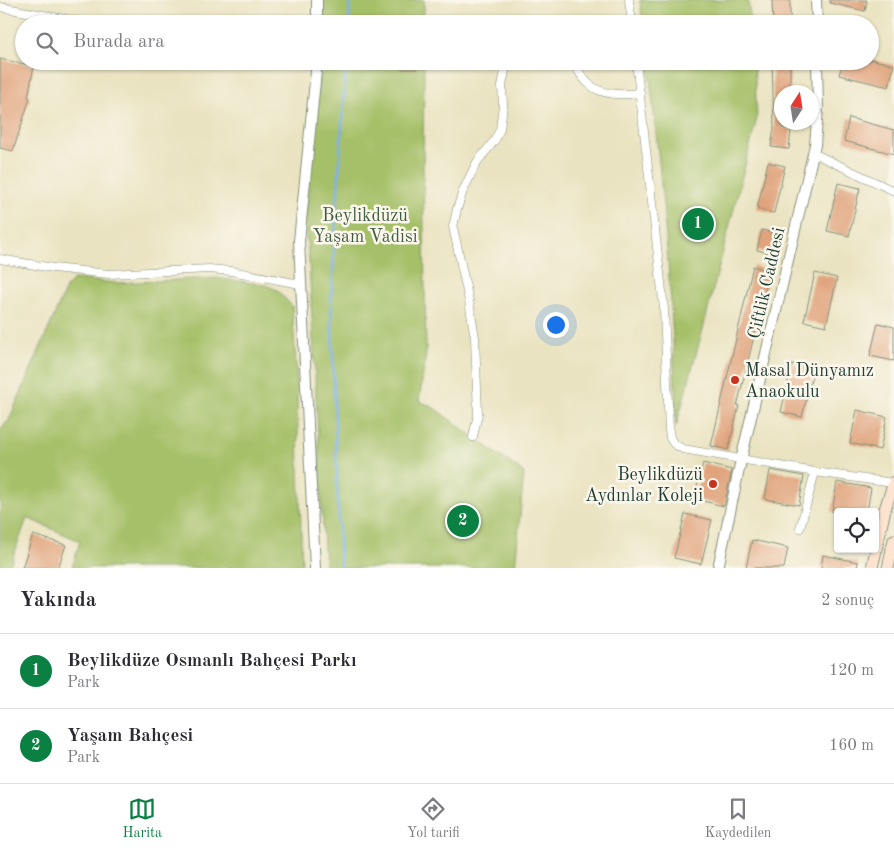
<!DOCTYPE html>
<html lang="tr">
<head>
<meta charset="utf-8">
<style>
	body { margin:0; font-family:"Old Standard TT",serif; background:#f7f7f7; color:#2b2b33 }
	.controls { position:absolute; right:15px; bottom:15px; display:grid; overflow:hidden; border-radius:5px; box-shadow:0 1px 4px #0004 }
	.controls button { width:45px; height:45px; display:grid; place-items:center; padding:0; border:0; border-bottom:1px solid #e1e1e2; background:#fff; color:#2b2b33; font:25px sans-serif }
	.compass { position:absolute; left:774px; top:85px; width:45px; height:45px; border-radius:50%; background:#fff; box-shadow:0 1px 4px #0004; rotate:12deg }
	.you { position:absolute; left:555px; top:324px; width:18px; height:18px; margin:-12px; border:4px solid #fff; border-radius:50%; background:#1a73e8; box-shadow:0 0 0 8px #1a73e833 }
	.badge { display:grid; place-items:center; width:32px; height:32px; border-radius:50%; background:#0b8043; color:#fff; font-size:16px; font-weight:700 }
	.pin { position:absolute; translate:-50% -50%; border:2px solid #fff; box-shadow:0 1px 5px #0006 }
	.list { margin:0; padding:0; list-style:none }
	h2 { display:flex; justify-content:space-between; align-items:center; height:65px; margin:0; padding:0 20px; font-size:21px }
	h2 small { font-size:16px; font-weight:400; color:#7c7c81 }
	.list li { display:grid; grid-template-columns:32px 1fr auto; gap:15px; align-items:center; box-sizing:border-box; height:75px; padding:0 20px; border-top:1px solid #e1e1e2 }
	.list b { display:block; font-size:19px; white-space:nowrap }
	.list p { margin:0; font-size:16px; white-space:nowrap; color:#7c7c81 }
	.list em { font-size:16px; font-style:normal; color:#7c7c81 }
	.icon { flex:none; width:28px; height:28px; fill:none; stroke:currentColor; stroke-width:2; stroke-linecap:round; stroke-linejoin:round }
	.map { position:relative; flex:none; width:894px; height:568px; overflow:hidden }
	.search { position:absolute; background:#fff; box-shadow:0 1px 4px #0004; left:15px; right:15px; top:15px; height:55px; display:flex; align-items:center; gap:12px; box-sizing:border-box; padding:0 18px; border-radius:28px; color:#7c7c81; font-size:19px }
	.sheet { height:215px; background:#fff }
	nav { display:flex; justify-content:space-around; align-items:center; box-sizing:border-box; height:70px; border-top:1px solid #e1e1e2; background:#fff; font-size:14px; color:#7c7c81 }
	nav a { display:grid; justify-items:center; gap:2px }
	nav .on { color:#0b8043 }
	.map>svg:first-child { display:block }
</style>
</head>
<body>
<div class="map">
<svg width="894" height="568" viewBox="0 0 894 568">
	<rect width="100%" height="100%" fill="#fbf7ec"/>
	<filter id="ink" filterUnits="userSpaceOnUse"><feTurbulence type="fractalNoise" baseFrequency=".02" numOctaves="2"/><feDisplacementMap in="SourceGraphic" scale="10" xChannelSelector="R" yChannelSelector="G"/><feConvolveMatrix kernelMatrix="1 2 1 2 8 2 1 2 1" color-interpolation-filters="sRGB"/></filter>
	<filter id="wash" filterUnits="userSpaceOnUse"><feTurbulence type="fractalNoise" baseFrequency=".0096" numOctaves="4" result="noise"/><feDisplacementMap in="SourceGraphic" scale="20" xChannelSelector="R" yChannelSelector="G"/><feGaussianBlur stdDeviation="1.12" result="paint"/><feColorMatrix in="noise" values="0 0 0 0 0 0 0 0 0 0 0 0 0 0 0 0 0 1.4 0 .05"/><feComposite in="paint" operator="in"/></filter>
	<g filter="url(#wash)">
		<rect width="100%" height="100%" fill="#eae3c1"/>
		<g fill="#a5c067" stroke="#627e4e">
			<polygon points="324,0 424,0 424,24 322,24"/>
			<polygon points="640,0 748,0 751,24 643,24"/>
			<polygon points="320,61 424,61 423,168 426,353 419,401 431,406 524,473 515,568 325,568 309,261 305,223"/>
			<path d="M 648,61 L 754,61 L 757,118 L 703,329 L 676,426 C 674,304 662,183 648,61 Z"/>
			<polygon points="216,278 266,285 277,290 292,306 296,365 302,568 72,568 80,541 27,518 9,568 0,568 0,430 9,420 67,286 74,279 116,283"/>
		</g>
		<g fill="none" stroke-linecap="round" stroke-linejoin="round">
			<g stroke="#7baee8" stroke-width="2.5">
				<polyline points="349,24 350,0"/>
				<polyline points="340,568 331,300 346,61"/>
			</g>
		</g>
		<g id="blocks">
			<g fill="#e0a37c">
				<polygon points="772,0 790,0 790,24 773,24"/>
				<polygon points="830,0 867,0 865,11 830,3"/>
				<polygon points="0,59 34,66 28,97 30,98 13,151 0,148"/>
				<polygon points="870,59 894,65 889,87 839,75 843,61 870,61"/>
				<polygon points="400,61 416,61 417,69 400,69"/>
				<polygon points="772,61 790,61 790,92 782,92 782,128 791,129 789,149 771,147 774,128"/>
				<polygon points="849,118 894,130 894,154 844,141"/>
				<polygon points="768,162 785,166 774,213 757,209"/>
				<polygon points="838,183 860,188 849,236 827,231"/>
				<polygon points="762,230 779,234 774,254 757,250"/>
				<polygon points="753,266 770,271 737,406 739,406 728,450 711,446"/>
				<polygon points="815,273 837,278 826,326 804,321"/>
				<polygon points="878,323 894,327 894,361 870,356"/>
				<polygon points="792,364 814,368 802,417 781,412"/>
				<polygon points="857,410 887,417 880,450 850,443"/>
				<polygon points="703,463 732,470 724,506 694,499"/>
				<polygon points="770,470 804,476 799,505 765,499"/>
				<polygon points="837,482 871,488 867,512 832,512"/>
				<polygon points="685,514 712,520 701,564 674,558"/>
				<polygon points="33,535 66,545 58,568 22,568"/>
				<polygon points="752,540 788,548 784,568 746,568"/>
				<polygon points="823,555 858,562 857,568 821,568"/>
			</g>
		</g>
	</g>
	<g filter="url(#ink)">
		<use href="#blocks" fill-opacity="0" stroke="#84907a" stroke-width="1"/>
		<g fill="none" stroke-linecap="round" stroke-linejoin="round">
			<g stroke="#84907a" stroke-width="9">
				<g id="minor">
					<polyline points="629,0 632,24"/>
					<polyline points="0,7 92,24"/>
					<polyline points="293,61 317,66"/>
					<path d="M 571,61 C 577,68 582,78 589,84 C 602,96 623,95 640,93"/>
					<polyline points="636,61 664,309 669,430 670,438 674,444 683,449 815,472 893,483"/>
					<polyline points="813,153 894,191"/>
					<polyline points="0,259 53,268 109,274 209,269 231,271 300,284"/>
					<polyline points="473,437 478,414 475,338 469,301 453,227 457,209 463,191 477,162 495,140 500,129 503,105 502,86 507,61"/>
					<polyline points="800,528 815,472"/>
				</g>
			</g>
			<g stroke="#84907a" stroke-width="12">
				<g id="tertiary">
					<polyline points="317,0 317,24"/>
					<polyline points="816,0 817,24"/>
					<polyline points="315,568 299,241 317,61"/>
					<polyline points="718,568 741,460 815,145 818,109 817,61"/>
				</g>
			</g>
			<g stroke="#84907a" stroke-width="13">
				<g id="secondary">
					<polyline points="872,568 885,509 894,482"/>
					<polyline points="888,568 894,540"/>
				</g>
			</g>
			<use href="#minor" stroke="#fff" stroke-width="8"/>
			<use href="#tertiary" stroke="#fff" stroke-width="10"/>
			<use href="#secondary" stroke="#fde4d1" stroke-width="11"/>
		</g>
	</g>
	<g fill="#c8321e" stroke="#fbf7ec" stroke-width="2">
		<circle cx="735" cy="380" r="5"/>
		<circle cx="713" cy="484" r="5"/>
	</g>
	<g text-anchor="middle" stroke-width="5" stroke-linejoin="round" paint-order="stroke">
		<g font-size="18" fill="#405e41" stroke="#fbf7ec">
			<text x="365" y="221">Beylikdüzü<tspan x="365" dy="21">Yaşam Vadisi</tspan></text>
		</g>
		<g font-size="18" fill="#1f3d34" stroke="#fbf7ec">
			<text transform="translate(766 283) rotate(-77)" y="6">Çiftlik Caddesi</text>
		</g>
		<g font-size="18" fill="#1f3d34" stroke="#fbf7ec" text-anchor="start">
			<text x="745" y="376">Masal Dünyamız<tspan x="745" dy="21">Anaokulu</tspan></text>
			<text x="703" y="480" text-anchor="end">Beylikdüzü<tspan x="703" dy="21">Aydınlar Koleji</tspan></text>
		</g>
	</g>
</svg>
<div class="controls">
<button><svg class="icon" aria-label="locate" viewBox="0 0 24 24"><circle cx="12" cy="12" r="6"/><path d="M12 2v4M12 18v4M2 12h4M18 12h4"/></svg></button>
</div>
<svg class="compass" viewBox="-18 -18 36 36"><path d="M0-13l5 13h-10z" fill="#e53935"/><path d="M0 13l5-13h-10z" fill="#7c7c81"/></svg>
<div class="you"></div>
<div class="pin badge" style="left:698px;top:224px">1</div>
<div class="pin badge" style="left:463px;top:521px">2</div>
<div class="search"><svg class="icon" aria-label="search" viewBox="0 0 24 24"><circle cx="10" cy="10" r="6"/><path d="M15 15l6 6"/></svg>Burada ara</div>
</div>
<section class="sheet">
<h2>Yakında<small>2 sonuç</small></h2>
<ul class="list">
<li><span class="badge">1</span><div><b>Beylikdüze Osmanlı Bahçesi Parkı</b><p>Park</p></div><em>120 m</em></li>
<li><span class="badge">2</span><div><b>Yaşam Bahçesi</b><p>Park</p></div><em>160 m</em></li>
</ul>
</section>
<nav>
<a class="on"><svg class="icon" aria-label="map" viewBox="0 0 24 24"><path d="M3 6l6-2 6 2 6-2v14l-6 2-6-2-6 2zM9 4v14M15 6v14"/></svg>Harita</a>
<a><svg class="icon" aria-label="directions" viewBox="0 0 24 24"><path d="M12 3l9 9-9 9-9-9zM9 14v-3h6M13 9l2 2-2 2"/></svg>Yol tarifi</a>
<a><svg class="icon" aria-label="saved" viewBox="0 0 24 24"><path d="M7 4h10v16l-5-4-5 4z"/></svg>Kaydedilen</a>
</nav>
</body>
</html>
